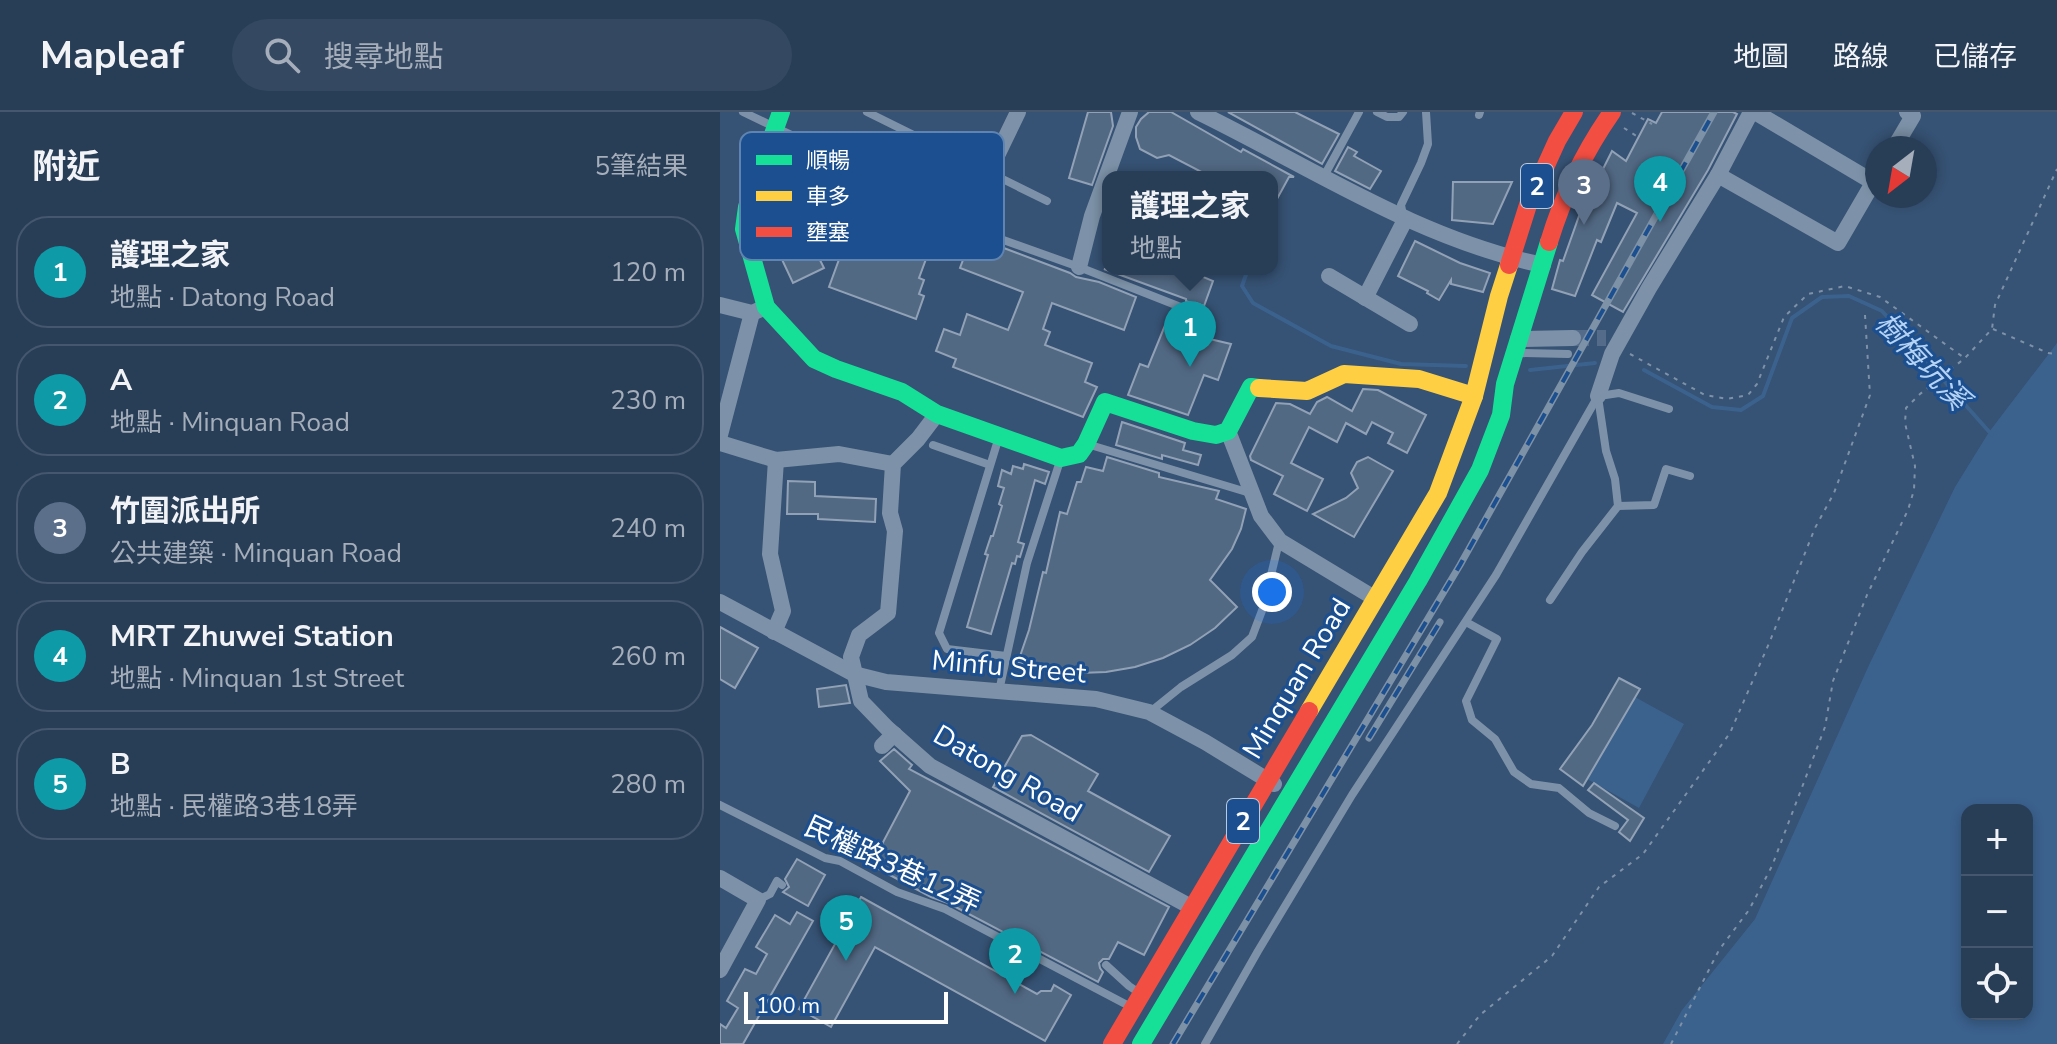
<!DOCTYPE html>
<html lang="zh-TW">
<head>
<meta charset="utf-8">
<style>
	body { margin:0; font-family:"Nunito Sans","Noto Sans TC",sans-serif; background:#344961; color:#f1f3f6 }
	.controls { position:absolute; right:24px; bottom:24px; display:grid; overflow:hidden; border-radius:16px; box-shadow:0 4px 12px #0003 }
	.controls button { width:72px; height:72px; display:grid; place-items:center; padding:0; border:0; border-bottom:2px solid #44576d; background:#283e57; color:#f1f3f6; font:40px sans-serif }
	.compass { position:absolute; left:1145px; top:24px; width:72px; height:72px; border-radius:50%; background:#283e57; box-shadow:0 4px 12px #0003; rotate:211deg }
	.scale { position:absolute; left:24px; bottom:20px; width:204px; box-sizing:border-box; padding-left:8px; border:4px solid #fff; border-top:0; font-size:22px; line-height:28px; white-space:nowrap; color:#fff; -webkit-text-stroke:6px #1b4f8f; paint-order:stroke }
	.you { position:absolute; left:552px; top:480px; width:28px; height:28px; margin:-20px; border:6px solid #fff; border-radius:50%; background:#1a73e8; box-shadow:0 0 0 12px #1a73e833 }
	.badge { display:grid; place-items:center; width:52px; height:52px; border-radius:50%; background:#e797bd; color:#fff; font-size:26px; font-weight:700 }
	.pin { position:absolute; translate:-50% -66px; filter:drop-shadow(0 2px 4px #0008) }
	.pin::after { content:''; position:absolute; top:42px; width:28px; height:24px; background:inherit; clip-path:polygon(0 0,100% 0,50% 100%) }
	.popup { position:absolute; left:382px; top:59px; width:176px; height:104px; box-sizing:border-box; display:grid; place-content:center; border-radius:16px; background:#283e57; filter:drop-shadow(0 2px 6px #0005); font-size:26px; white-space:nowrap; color:#a5aeba }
	.popup b { font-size:30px; color:#f1f3f6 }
	.popup::after { content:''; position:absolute; left:50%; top:100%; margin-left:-16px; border:16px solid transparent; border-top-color:#283e57 }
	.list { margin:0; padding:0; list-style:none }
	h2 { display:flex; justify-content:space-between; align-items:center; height:104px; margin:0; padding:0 32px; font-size:34px }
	h2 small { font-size:26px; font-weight:400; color:#a5aeba }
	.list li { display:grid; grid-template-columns:52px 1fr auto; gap:24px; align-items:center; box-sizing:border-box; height:112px; margin:0 16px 16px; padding:0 16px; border:2px solid #44576d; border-radius:32px }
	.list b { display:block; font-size:30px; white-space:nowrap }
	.list p { margin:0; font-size:26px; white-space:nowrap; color:#a5aeba }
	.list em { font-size:26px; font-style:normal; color:#a5aeba }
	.icon { flex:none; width:44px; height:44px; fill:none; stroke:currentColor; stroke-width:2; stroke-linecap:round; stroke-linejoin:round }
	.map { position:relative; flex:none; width:1337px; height:932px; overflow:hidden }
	header { display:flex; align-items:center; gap:48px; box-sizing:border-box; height:112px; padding:0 40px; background:#283e57; border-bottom:2px solid #44576d }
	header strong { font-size:38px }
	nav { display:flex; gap:44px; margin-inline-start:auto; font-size:28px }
	.search { width:560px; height:72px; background:#344961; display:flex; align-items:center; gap:20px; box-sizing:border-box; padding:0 28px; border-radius:44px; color:#a5aeba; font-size:30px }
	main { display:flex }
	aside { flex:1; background:#283e57 }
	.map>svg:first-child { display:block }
</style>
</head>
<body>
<header>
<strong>Mapleaf</strong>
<div class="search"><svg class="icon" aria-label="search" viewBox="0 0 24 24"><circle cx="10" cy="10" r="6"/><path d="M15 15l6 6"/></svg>搜尋地點</div>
<nav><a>地圖</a><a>路線</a><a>已儲存</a></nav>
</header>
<main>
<aside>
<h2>附近<small>5筆結果</small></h2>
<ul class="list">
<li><span class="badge" style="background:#0f9aa8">1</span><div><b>護理之家</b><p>地點 · Datong Road</p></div><em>120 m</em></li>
<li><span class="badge" style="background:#0f9aa8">2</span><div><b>A</b><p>地點 · Minquan Road</p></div><em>230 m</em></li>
<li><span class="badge" style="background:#5c6f8a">3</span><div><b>竹圍派出所</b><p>公共建築 · Minquan Road</p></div><em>240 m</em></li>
<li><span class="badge" style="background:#0f9aa8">4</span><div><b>MRT Zhuwei Station</b><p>地點 · Minquan 1st Street</p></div><em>260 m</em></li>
<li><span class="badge" style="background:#0f9aa8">5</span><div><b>B</b><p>地點 · 民權路3巷18弄</p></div><em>280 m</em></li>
</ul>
</aside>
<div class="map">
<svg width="1337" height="932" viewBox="0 0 1337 932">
	<rect width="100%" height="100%" fill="#365274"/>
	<g fill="#3b618d" fill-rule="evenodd">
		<path d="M 1337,231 L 1337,932 L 943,932 L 962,898 L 1035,807 L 1149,553 L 1235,375 L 1269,320 ZM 1307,698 L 1307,902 L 1247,902 L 1247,698 Z"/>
		<polygon points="915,585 964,612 919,696 867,667"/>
	</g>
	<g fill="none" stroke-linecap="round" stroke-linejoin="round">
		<g stroke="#3b618d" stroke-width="4">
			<polyline points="79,48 139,58 273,109"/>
			<polyline points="528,157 522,174 533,191 611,234 681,252 746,254"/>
			<polyline points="810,258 875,251"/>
			<polyline points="924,258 992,295 1021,298 1043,284 1072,206 1102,185 1129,184 1162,199 1272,323"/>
		</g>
	</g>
	<g fill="#526984" stroke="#92a2b6" stroke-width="2">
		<polygon points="368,0 391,0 393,14 372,73 349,66"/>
		<polygon points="429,0 451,0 521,40 523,37 574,65 569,65 552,96 552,65 491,65 449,43 437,46 420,37 416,25 416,15 421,7"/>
		<polygon points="508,0 575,0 619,22 602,52"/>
		<polygon points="942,0 1013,0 1017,2 988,58 903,200 872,183 917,101 897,91 881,130 877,128 855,184 832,177 840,148 843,149 864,90 866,91 892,39 906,49 928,7 936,11"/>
		<polygon points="628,35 637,40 634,44 661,59 650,77 615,59"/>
		<polygon points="62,53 103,70 84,116 104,156 73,171 42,105"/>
		<polygon points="733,70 792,70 773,112 732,108"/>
		<polygon points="144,85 219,112 199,166 204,168 199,182 204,184 196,207 109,175 121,142 127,144 132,130 151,137 159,115 139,108 143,97 140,96"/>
		<polygon points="252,124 350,161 356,165 379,170 416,185 404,218 332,191 323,217 330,220 325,233 372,251 365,270 377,275 363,305 233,255 236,247 216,239 224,217 240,223 247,202 288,218 303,180 240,156"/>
		<polygon points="695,129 740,151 770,161 763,180 731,172 731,168 719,188 707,181 708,179 678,164"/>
		<polygon points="384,157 485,157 483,165 493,169 484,194 476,191 475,193 466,189 466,187"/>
		<polygon points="461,202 469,206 466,212 481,215 477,224 511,232 498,268 484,263 468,303 408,283 420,252 428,255 448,206 458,209"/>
		<polygon points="643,277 658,278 706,303 687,341 668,331 673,321 652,310 646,322 626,311 617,330 589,315 571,351 603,367 587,399 554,382 563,364 531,348 530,344 556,291 570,292 590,302 597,290 607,285 632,299"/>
		<polygon points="402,310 465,331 463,338 481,343 478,353 442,343 442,347 396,333"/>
		<polygon points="387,345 439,361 439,365 499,379 496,387 526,397 521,417 512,437 490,468 517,495 495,516 470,533 443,546 415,555 386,560 360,561 331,558 298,550 309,518 323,460 326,461 340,400 347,402 357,370 361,370 366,355 383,359"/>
		<polygon points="648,345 673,359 634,425 593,402 626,386 638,376 631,361 637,350"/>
		<polygon points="304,352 329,360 325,372 315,368 298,430 304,432 300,445 297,444 295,452 292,451 271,522 247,515 268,443 265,442 271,424 273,424 282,394 279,392 284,376 278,374 282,358 291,362 293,354 303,357"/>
		<polygon points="68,369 95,370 95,384 156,387 155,410 98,407 98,402 67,402"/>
		<polygon points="0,515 38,536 15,576 0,567"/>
		<polygon points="899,566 920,577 863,674 840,657 872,613"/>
		<polygon points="126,573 130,591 99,595 97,577"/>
		<polygon points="311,623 378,662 368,679 450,724 429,760 273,675 302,624"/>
		<polygon points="174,637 192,653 189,657 449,795 424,843 398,830 389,847 383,847 379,851 380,856 383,860 378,870 228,791 211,785 151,753 190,679 160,649"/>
		<polygon points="874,671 924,706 910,729 899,720 908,708 868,678"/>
		<polygon points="77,747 105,763 88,794 63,780 69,775 65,767"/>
		<polygon points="141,785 317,882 321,879 331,879 334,873 351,883 325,929 155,835 111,915 79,897"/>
		<polygon points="77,800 93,809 23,932 0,932 0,912 6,916 18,896 7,889 25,857 36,862 47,842 36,835 55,803 70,812"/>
	</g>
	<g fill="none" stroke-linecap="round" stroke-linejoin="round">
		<polyline stroke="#546c89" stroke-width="16" stroke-dasharray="16 8" stroke-linecap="butt" points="853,226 886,226"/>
		<g stroke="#7d92a8" stroke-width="2" stroke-dasharray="4 6" stroke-linecap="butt">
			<polyline points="912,1 932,12"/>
			<polyline points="904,16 918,25"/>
			<polyline points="1273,217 1328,241 1337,242"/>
			<polyline points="910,242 985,283 1007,287 1028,283 1037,272 1064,205 1088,182 1125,174 1160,185 1243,245"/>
			<polyline points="737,932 760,903 832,844 879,775 923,742 1010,621 1050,529 1095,416 1114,381 1150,283 1145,203"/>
			<polyline points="951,932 999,838 1029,798 1052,754 1105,615 1113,569 1147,483 1188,398 1194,378 1195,354 1185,311 1186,296 1200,282 1245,246 1272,217 1275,193 1337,57"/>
		</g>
		<g stroke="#7d92a8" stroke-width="8">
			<polyline points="23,0 130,51"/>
			<polyline points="147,0 327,89"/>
			<polyline points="657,0 667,5 679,5 683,0"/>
			<polyline points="759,3 760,0"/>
			<polyline points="603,66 639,0"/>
			<polyline points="180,91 359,155 481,203"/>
			<polyline points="683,103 681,93 701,51 708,32 706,0"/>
			<polyline points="799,241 848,242"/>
			<polyline points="879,284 899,281 949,297"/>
			<polyline points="278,328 219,521 227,537 286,544"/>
			<polyline points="367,332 530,381"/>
			<polyline points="213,333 270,353"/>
			<polyline points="898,394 934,393 946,357 970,364"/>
			<polyline points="830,488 862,440 898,394 895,367 886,339 878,285"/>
			<polyline points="746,510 777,527 746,589 752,608 775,627 794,660 811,672 839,676 869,701 895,714"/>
			<polyline points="279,579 307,451 340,349"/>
			<polyline points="430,600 461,575 512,543 532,525 543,496 559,430"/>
			<polyline points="0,693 105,746 120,749 177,780 225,797 411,895"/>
			<polyline points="38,788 50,782 57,769 62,773"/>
			<polyline points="386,853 409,874 418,880"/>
			<polyline points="485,932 538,839 632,683 776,463 878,284"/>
		</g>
		<g stroke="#7d92a8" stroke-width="16">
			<path d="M 478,0 C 591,55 698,127 823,153"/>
			<polyline points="1035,0 1153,70"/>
			<polyline points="1174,36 1193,4 1187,0"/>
			<polyline points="269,60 298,0"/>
			<polyline points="998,63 1118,131 1157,64"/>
			<polyline points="359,155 372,104 410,0"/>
			<polyline points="609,164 690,212"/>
			<polyline points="645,186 685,108"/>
			<polyline points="0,193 32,201 41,197"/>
			<polyline points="798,227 853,226"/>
			<polyline points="878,284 892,242 929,176 998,63 1031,0"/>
			<polyline points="217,302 198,327 173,352 170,401 175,419 168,501 139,523 131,545 141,589 167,616 210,654 473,796"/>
			<polyline points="508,319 541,404 560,429 656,487"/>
			<polyline points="0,323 32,201"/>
			<polyline points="0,331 56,348 119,342 173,352"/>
			<polyline points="0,490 134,562 166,570 376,587 429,600 485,630 554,672"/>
			<polyline points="54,520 63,499 50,442 56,348"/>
			<polyline points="162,634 174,622"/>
			<polyline points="0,766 38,788 0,858"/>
		</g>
		<g stroke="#16e098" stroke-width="18">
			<polyline points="61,0 27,95 24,117 46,195 94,247 116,257 182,280 217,302 341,346 359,342 366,332 385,290 473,319 496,323 508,319 531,275 539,276"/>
			<polyline points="421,932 698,469 760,358 781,303 785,272 829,130"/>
		</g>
		<g stroke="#ffcf43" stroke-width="18">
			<polyline points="539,276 587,279 624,262 699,267 754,284"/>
			<polyline points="589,599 718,381 754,284 779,184 789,153"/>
		</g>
		<g stroke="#f24e42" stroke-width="18">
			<path d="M 829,130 C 843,84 864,40 892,0"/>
			<polyline points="789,153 808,93 837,29 854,0"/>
			<polyline points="392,932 589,599"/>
		</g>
		<g stroke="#7e92a7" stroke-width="7">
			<g id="rail">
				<polyline points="649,626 720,510"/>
				<polyline points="453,932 740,453 994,0"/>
			</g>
		</g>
		<use href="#rail" stroke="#1b4f8f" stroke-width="4" stroke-dasharray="12" stroke-linecap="butt"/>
	</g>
	<g text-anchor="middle" stroke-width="6" stroke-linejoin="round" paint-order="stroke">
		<g fill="#1b4f8f" stroke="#bbcadd" stroke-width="2">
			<rect x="801" y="52" width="32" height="44" rx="6"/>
			<rect x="507" y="687" width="32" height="44" rx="6"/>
		</g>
		<g font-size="26" font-weight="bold" fill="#fff">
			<text x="817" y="83">2</text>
			<text x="523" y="718">2</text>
		</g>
		<g font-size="28" fill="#fff" stroke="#1b4f8f">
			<text transform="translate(289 554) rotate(5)" y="10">Minfu Street</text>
			<text transform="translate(576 566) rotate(-59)" y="10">Minquan Road</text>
			<text transform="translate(288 661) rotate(30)" y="10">Datong Road</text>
			<text transform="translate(173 752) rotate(25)" y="10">民權路3巷12弄</text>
		</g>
		<g font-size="30" font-style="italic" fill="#b5d3f5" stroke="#1b4f8f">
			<text transform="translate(1202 249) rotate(47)" y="10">樹梅坑溪</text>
		</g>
	</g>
	<rect x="20" y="20" width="264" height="128" rx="12" fill="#1b4f8f" stroke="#5f84b1" stroke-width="2"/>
	<rect x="36" y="43" width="36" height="10" fill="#16e098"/>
	<rect x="36" y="79" width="36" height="10" fill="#ffcf43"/>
	<rect x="36" y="115" width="36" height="10" fill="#f24e42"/>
	<g font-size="22" fill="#fff">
		<text x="86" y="56">順暢</text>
		<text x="86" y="92">車多</text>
		<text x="86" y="128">壅塞</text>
	</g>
</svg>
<div class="controls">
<button>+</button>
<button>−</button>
<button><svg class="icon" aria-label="locate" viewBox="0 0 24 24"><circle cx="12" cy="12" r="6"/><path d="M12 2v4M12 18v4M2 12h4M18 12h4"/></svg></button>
</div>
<svg class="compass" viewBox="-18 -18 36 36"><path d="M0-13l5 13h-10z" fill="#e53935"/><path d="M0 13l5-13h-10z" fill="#a5aeba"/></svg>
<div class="scale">100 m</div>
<div class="you"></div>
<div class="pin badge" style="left:470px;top:255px;background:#0f9aa8">1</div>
<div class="popup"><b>護理之家</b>地點</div>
<div class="pin badge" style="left:295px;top:882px;background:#0f9aa8">2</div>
<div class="pin badge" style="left:864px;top:113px;background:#5c6f8a">3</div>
<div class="pin badge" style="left:940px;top:110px;background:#0f9aa8">4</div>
<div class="pin badge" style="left:126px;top:849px;background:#0f9aa8">5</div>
</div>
</main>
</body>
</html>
